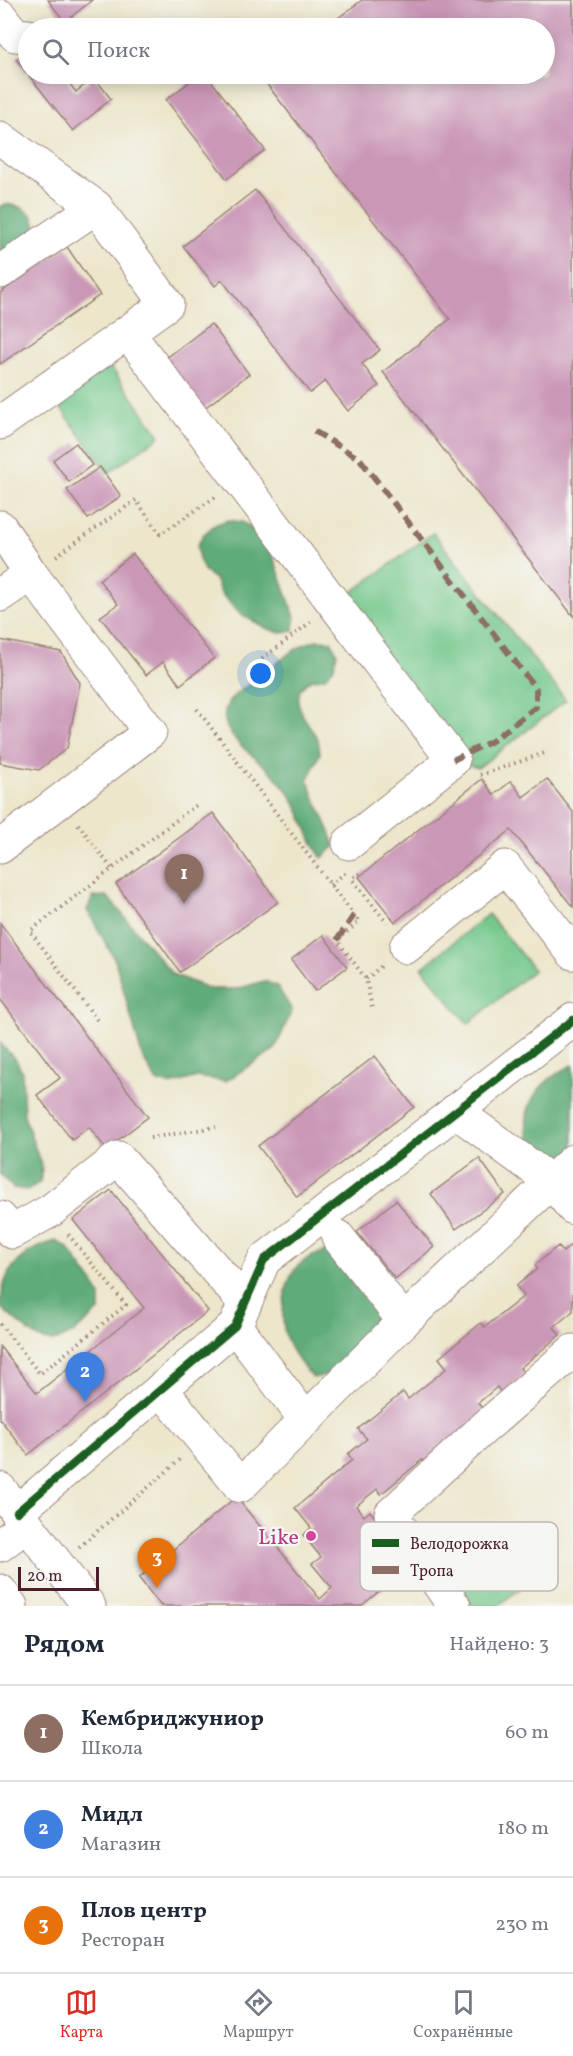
<!DOCTYPE html>
<html lang="ru">
<head>
<meta charset="utf-8">
<style>
	body { margin:0; font-family:Vollkorn,serif; background:#f2f2f3; color:#1f2937 }
	.scale { position:absolute; left:18px; bottom:15px; width:81px; box-sizing:border-box; padding-left:6px; border:3px solid #4a1f2b; border-top:0; font-size:16px; line-height:21px; white-space:nowrap; color:#4a1f2b; -webkit-text-stroke:4px #f6f6f2; paint-order:stroke }
	.you { position:absolute; left:261px; top:674px; width:21px; height:21px; margin:-15px; border:4px solid #fff; border-radius:50%; background:#1a73e8; box-shadow:0 0 0 9px #1a73e833 }
	.badge { display:grid; place-items:center; width:39px; height:39px; border-radius:50%; background:#d93025; color:#fff; font-size:20px; font-weight:700 }
	.pin { position:absolute; translate:-50% -50px; filter:drop-shadow(0 2px 3px #0008) }
	.pin::after { content:''; position:absolute; top:32px; width:21px; height:18px; background:inherit; clip-path:polygon(0 0,100% 0,50% 100%) }
	.list { margin:0; padding:0; list-style:none }
	h2 { display:flex; justify-content:space-between; align-items:center; height:78px; margin:0; padding:0 24px; font-size:26px }
	h2 small { font-size:20px; font-weight:400; color:#747a83 }
	.list li { display:grid; grid-template-columns:39px 1fr auto; gap:18px; align-items:center; box-sizing:border-box; height:96px; padding:0 24px; border-top:2px solid #e0e1e3 }
	.list b { display:block; font-size:22px; white-space:nowrap }
	.list p { margin:0; font-size:20px; white-space:nowrap; color:#747a83 }
	.list em { font-size:20px; font-style:normal; color:#747a83 }
	.icon { flex:none; width:33px; height:33px; fill:none; stroke:currentColor; stroke-width:2; stroke-linecap:round; stroke-linejoin:round }
	.map { position:relative; flex:none; width:573px; height:1606px; overflow:hidden }
	.search { position:absolute; background:#fff; box-shadow:0 3px 15px #0003; left:18px; right:18px; top:18px; height:66px; display:flex; align-items:center; gap:15px; box-sizing:border-box; padding:0 21px; border-radius:33px; color:#747a83; font-size:22px }
	.sheet { height:366px; background:#fff }
	nav { display:flex; justify-content:space-around; align-items:center; box-sizing:border-box; height:84px; border-top:2px solid #e0e1e3; background:#fff; font-size:16px; color:#747a83 }
	nav a { display:grid; justify-items:center; gap:3px }
	nav .on { color:#d93025 }
	.map>svg:first-child { display:block }
</style>
</head>
<body>
<div class="map">
<svg width="573" height="1606" viewBox="0 0 573 1606">
	<rect width="100%" height="100%" fill="#f6f6f2"/>
	<filter id="ink" filterUnits="userSpaceOnUse"><feTurbulence type="fractalNoise" baseFrequency=".0167" numOctaves="2"/><feDisplacementMap in="SourceGraphic" scale="12" xChannelSelector="R" yChannelSelector="G"/><feConvolveMatrix kernelMatrix="1 2 1 2 8 2 1 2 1" color-interpolation-filters="sRGB"/></filter>
	<filter id="wash" filterUnits="userSpaceOnUse"><feTurbulence type="fractalNoise" baseFrequency=".008" numOctaves="4" result="noise"/><feDisplacementMap in="SourceGraphic" scale="24" xChannelSelector="R" yChannelSelector="G"/><feGaussianBlur stdDeviation="1.35" result="paint"/><feColorMatrix in="noise" values="0 0 0 0 0 0 0 0 0 0 0 0 0 0 0 0 0 1.4 0 .05"/><feComposite in="paint" operator="in"/></filter>
	<g filter="url(#wash)">
		<rect width="100%" height="100%" fill="#ece6cb"/>
		<g fill="#74c88c" stroke="#5f745c" stroke-width="1.5">
			<polygon points="109,365 160,436 108,473 57,403"/>
			<polygon points="433,533 566,700 478,768 453,760 335,605"/>
			<polygon points="488,914 534,970 468,1024 422,968"/>
			<polygon points="493,1553 521,1588 498,1606 472,1606 454,1583"/>
		</g>
		<g fill="#5fac78" stroke="#546652" stroke-width="1.5">
			<polygon points="6,204 20,207 32,215 37,229 0,255 0,206"/>
			<polygon points="228,520 242,522 253,529 271,551 295,617 294,631 280,633 266,628 240,614 221,593 215,579 205,572 199,559 197,546 204,534 215,525"/>
			<path d="M 317,640 L 331,641 L 337,653 L 334,667 L 325,677 L 310,680 L 300,689 L 298,702 L 303,716 L 318,739 L 320,753 L 308,780 C 315,803 328,823 335,846 L 322,858 C 307,839 304,813 289,793 C 283,786 277,778 271,772 C 255,755 212,732 228,703 C 236,691 249,685 260,677 C 281,661 291,648 317,640 Z"/>
			<polygon points="107,896 172,974 210,989 237,989 264,981 277,986 292,1010 275,1049 226,1081 197,1077 170,1085 156,1081 142,1056 115,960 87,910 93,897"/>
			<polygon points="0,1043 16,1060 22,1072 24,1115 42,1168 40,1182 28,1190 13,1188 0,1174"/>
			<path d="M 573,1065 L 573,1151 L 554,1161 L 540,1163 C 513,1120 528,1086 573,1065 Z"/>
			<path d="M 56,1241 L 68,1248 L 93,1283 L 100,1296 L 100,1310 C 85,1323 61,1350 39,1338 C 27,1332 12,1317 1,1308 C 0,1269 23,1250 56,1241 Z"/>
			<path d="M 326,1251 L 339,1255 L 374,1299 L 376,1312 L 374,1327 L 367,1339 L 338,1368 L 326,1375 L 313,1378 C 304,1367 293,1356 288,1343 C 280,1323 282,1293 292,1274 C 299,1261 313,1255 326,1251 Z"/>
		</g>
		<g id="blocks">
			<g fill="#ca97b7">
				<polygon points="48,0 92,0 65,22"/>
				<polygon points="362,0 573,0 573,616 383,372 450,319 262,78 267,74 544,74 544,28 325,28"/>
				<polygon points="28,49 28,74 62,74 76,92 94,77 111,99 73,131 16,59"/>
				<polygon points="200,74 206,74 265,150 227,179 166,100"/>
				<polygon points="255,190 380,350 362,364 379,386 348,411 325,381 310,393 222,280 215,286 183,246"/>
				<polygon points="67,247 100,295 0,364 0,293"/>
				<polygon points="211,324 249,374 198,413 160,363"/>
				<polygon points="76,443 92,465 69,482 53,460"/>
				<polygon points="100,467 121,496 88,519 67,490"/>
				<polygon points="133,554 214,658 180,685 163,662 146,675 100,617 118,604 99,580"/>
				<polygon points="0,640 61,652 80,683 67,748 39,770 0,763"/>
				<polygon points="482,779 494,795 511,781 523,797 547,779 573,812 573,907 511,830 395,922 359,877"/>
				<polygon points="213,813 278,902 180,972 116,884"/>
				<polygon points="0,923 148,1117 106,1149 89,1127 72,1140 37,1095 60,1078 0,999"/>
				<polygon points="323,935 347,967 315,991 291,960"/>
				<polygon points="375,1056 414,1107 297,1197 258,1146"/>
				<polygon points="479,1158 505,1194 456,1229 431,1194"/>
				<polygon points="111,1190 208,1311 28,1455 0,1419 0,1347 37,1393 144,1308 73,1220"/>
				<polygon points="396,1200 434,1247 395,1279 357,1232"/>
				<polygon points="573,1243 573,1311 554,1327 560,1335 520,1368 526,1375 503,1395 497,1387 478,1403 484,1411 429,1468 422,1460 381,1494 377,1489 356,1506 364,1516 370,1511 390,1536 385,1540 408,1568 361,1606 161,1606 139,1578 236,1497 320,1599 332,1588 312,1564 321,1557 303,1535 311,1528 295,1508 352,1460 348,1454 367,1439 358,1429 403,1392 408,1399 447,1368 439,1358 481,1323 485,1327 524,1296 516,1286 537,1269 535,1265 558,1246 563,1252"/>
			</g>
		</g>
	</g>
	<g filter="url(#ink)">
		<use href="#blocks" fill-opacity="0" stroke="#9b827b" stroke-width="1.5"/>
		<g fill="none" stroke-linecap="round" stroke-linejoin="round">
			<g stroke="#9b827b" stroke-width="35">
				<g id="minor">
					<polyline points="0,16 15,35 28,36"/>
					<polyline points="0,138 96,207 167,304 0,423"/>
					<polyline points="0,272 96,207"/>
					<polyline points="128,333 453,760 349,843"/>
					<polyline points="0,527 31,574 150,732 0,847"/>
					<polyline points="0,595 31,574"/>
					<polyline points="406,947 505,867 573,953"/>
					<polyline points="455,1111 552,1182 573,1208"/>
					<polyline points="0,1218 12,1232 50,1211 118,1158 245,1303"/>
					<polyline points="338,1237 404,1321"/>
					<polyline points="235,1326 305,1419"/>
					<polyline points="161,1389 240,1486 404,1321 573,1161"/>
					<polyline points="0,1489 89,1606"/>
					<polyline points="17,1512 235,1326 264,1260 573,1020"/>
					<polyline points="0,1545 27,1525"/>
					<polyline points="0,1591 11,1606"/>
					<polyline points="454,1606 391,1514 484,1428 573,1351"/>
				</g>
			</g>
			<g stroke="#9b827b" stroke-width="4" stroke-dasharray="1.5 4.5" stroke-linecap="butt">
				<polyline points="56,556 136,500 160,534 217,496"/>
				<polyline points="262,659 312,621"/>
				<polyline points="197,709 359,922 337,940 366,979 372,1008"/>
				<polyline points="480,775 545,753"/>
				<polyline points="78,824 112,869"/>
				<polyline points="360,873 352,879 387,923"/>
				<polyline points="330,885 346,872"/>
				<polyline points="366,979 384,964"/>
				<polyline points="97,1020 30,931 199,803"/>
				<polyline points="150,1138 216,1127"/>
				<polyline points="0,1324 40,1374 126,1305 67,1233"/>
				<polyline points="79,1547 180,1460"/>
			</g>
			<use href="#minor" stroke="#fff" stroke-width="33"/>
			<g stroke="#8d6e63" stroke-width="6" stroke-dasharray="12 6" stroke-linecap="butt">
				<polyline points="314,431 360,459 536,689 536,707 492,741 453,760"/>
				<polyline points="337,940 354,915"/>
			</g>
			<g stroke="#f6f6f2" stroke-width="11">
				<polyline id="cycleway" points="17,1512 235,1326 264,1260 573,1020"/>
			</g>
			<use href="#cycleway" stroke="#1b5e20" stroke-width="8"/>
		</g>
	</g>
	<circle fill="#d1479c" stroke="#f6f6f2" stroke-width="2" cx="311" cy="1536" r="6"/>
	<g text-anchor="middle" stroke-width="4.5" stroke-linejoin="round" paint-order="stroke">
		<g font-size="22" fill="#b23c85" stroke="#f6f6f2" text-anchor="end">
			<text x="299" y="1544">Like</text>
		</g>
	</g>
	<rect x="360" y="1522" width="198" height="69" rx="9" fill="#f6f6f2" stroke="#c2b6b6" stroke-width="1.5"/>
	<rect x="372" y="1539" width="27" height="8" fill="#1b5e20"/>
	<rect x="372" y="1566" width="27" height="8" fill="#8d6e63"/>
	<g font-size="16" fill="#4a1f2b">
		<text x="410" y="1549">Велодорожка</text>
		<text x="410" y="1576">Тропа</text>
	</g>
</svg>
<div class="scale">20 m</div>
<div class="you"></div>
<div class="pin badge" style="left:184px;top:904px;background:#8d6e63">1</div>
<div class="pin badge" style="left:85px;top:1402px;background:#3f7fe0">2</div>
<div class="pin badge" style="left:157px;top:1588px;background:#e8710a">3</div>
<div class="search"><svg class="icon" aria-label="search" viewBox="0 0 24 24"><circle cx="10" cy="10" r="6"/><path d="M15 15l6 6"/></svg>Поиск</div>
</div>
<section class="sheet">
<h2>Рядом<small>Найдено: 3</small></h2>
<ul class="list">
<li><span class="badge" style="background:#8d6e63">1</span><div><b>Кембриджуниор</b><p>Школа</p></div><em>60 m</em></li>
<li><span class="badge" style="background:#3f7fe0">2</span><div><b>Мидл</b><p>Магазин</p></div><em>180 m</em></li>
<li><span class="badge" style="background:#e8710a">3</span><div><b>Плов центр</b><p>Ресторан</p></div><em>230 m</em></li>
</ul>
</section>
<nav>
<a class="on"><svg class="icon" aria-label="map" viewBox="0 0 24 24"><path d="M3 6l6-2 6 2 6-2v14l-6 2-6-2-6 2zM9 4v14M15 6v14"/></svg>Карта</a>
<a><svg class="icon" aria-label="directions" viewBox="0 0 24 24"><path d="M12 3l9 9-9 9-9-9zM9 14v-3h6M13 9l2 2-2 2"/></svg>Маршрут</a>
<a><svg class="icon" aria-label="saved" viewBox="0 0 24 24"><path d="M7 4h10v16l-5-4-5 4z"/></svg>Сохранённые</a>
</nav>
</body>
</html>
